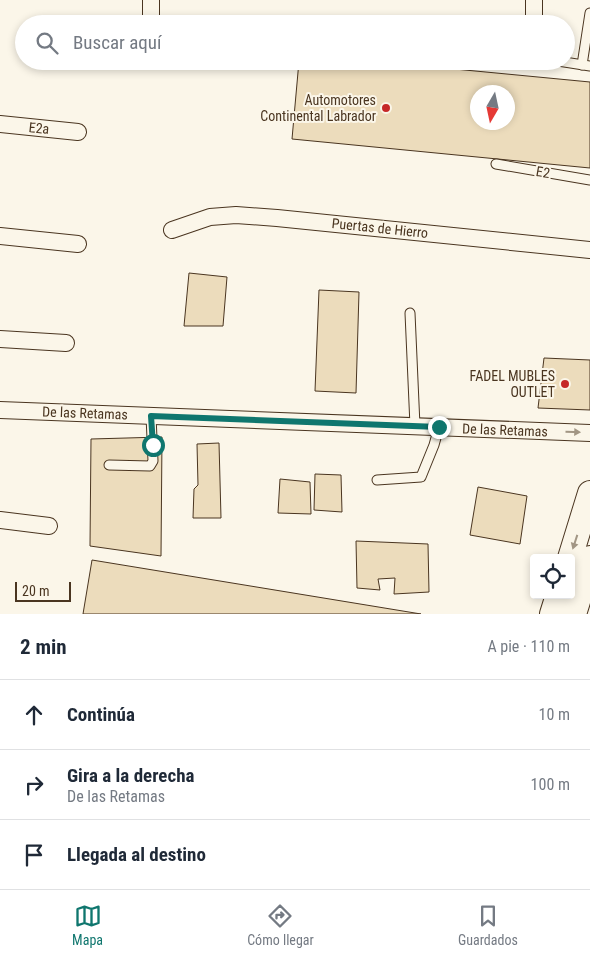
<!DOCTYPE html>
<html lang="es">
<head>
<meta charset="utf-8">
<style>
	body { margin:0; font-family:"Roboto Condensed",sans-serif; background:#f2f2f3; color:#1f2937 }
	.controls { position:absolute; right:15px; bottom:15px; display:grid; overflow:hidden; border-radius:5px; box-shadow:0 2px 8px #0003 }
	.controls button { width:45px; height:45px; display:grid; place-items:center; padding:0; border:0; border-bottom:1px solid #e0e1e3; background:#fff; color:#1f2937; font:25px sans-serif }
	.compass { position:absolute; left:470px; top:85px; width:45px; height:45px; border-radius:50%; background:#fff; box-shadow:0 2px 8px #0003; rotate:189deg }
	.scale { position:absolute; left:15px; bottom:12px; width:56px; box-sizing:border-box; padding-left:5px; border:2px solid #4a3520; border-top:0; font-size:14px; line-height:18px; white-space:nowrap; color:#4a3520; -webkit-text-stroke:4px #fbf6e9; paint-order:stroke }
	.stop { position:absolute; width:15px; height:15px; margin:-11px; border:4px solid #0f766e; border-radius:50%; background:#fff }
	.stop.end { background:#0f766e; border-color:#fff; box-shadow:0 1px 5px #0008 }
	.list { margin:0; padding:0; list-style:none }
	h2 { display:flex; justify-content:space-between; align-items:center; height:65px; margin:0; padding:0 20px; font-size:21px }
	h2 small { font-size:16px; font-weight:400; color:#747a83 }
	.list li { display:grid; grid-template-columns:32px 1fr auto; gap:15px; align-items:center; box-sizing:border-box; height:70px; padding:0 20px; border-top:1px solid #e0e1e3 }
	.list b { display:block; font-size:19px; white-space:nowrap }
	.list p { margin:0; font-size:16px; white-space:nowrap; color:#747a83 }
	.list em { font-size:16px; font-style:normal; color:#747a83 }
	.icon { flex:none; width:28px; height:28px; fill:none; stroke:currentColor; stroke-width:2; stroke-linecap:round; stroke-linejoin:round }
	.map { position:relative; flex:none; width:590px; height:614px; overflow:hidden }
	.search { position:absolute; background:#fff; box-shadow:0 2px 8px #0003; left:15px; right:15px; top:15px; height:55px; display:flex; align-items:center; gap:12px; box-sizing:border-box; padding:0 18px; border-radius:28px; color:#747a83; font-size:19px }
	.sheet { height:275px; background:#fff }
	nav { display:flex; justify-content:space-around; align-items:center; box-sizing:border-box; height:70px; border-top:1px solid #e0e1e3; background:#fff; font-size:14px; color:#747a83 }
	nav a { display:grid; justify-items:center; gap:2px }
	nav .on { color:#0f766e }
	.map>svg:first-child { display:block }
</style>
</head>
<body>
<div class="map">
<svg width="590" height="614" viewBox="0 0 590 614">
	<rect width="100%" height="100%" fill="#fbf6e9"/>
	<g fill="#ecdcbc" stroke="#4a3520" fill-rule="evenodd">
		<path d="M 299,61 L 371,61 L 590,82 L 590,168 L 292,139 ZM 478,92 L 508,92 L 508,122 L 478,122 Z"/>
		<polygon points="189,273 227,277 223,326 184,326"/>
		<polygon points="319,290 359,292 356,393 315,391"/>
		<polygon points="544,358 590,360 590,410 538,408"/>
		<polygon points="162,437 161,556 90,546 91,439"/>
		<polygon points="219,443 221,518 193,518 194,489 198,485 197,444"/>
		<polygon points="315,474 341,475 342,512 314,510"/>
		<polygon points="280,479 310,482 311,514 278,513"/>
		<polygon points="478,487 527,496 520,544 470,535"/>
		<polygon points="356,541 428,544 429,592 394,594 395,578 378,579 380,590 357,588"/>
		<polygon points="92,560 421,614 83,614"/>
	</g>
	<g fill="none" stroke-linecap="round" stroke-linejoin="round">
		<g stroke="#4a3520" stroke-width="11">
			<g id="lane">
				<polyline points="558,61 590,66"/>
				<polyline points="582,65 590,13"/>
				<polyline points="496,164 590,180"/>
				<polyline points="410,313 415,426"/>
				<polyline points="109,465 150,466 153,461 151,416"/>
				<polyline points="377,480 421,477 434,445 439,427"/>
			</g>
		</g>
		<g stroke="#4a3520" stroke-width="18">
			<g id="street">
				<polyline points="151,0 151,19"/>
				<polyline points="534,24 534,0"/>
				<polyline points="0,124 78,132"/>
				<polyline points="172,230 210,217 236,215 277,218 590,250"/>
				<polyline points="0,236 78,244"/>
				<polyline points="0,339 66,343"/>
				<polyline points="0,410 590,433"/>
				<polyline points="0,520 49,526"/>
			</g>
		</g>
		<g stroke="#4a3520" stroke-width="26">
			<g id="secondary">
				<polyline points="570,558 590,493"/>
				<polyline points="552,614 558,595"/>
			</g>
		</g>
		<g stroke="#4a3520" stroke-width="28">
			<polyline id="primary" points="573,614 590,559"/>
		</g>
		<use href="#lane" stroke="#fbf6e9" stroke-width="9"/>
		<use href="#street" stroke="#fbf6e9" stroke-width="16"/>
		<use href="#secondary" stroke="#fbf6e9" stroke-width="24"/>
		<use href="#primary" stroke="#fbf6e9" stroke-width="26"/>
	</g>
	<defs><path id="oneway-solid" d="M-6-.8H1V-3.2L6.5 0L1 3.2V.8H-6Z" transform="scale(1.25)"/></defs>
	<g fill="#a29684">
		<use href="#oneway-solid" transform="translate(573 432) rotate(2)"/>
		<use href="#oneway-solid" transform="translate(575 542) rotate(108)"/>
	</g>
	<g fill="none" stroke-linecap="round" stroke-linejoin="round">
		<polyline stroke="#0f766e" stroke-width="6" points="153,445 151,416 439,427"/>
	</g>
	<g fill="#c62828" stroke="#fbf6e9" stroke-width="2">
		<circle cx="386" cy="108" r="5"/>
		<circle cx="565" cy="384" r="5"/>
	</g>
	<g text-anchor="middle" stroke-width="4" stroke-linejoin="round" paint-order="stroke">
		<g font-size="14" fill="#4a3520" stroke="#fbf6e9" text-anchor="end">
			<text x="376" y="105">Automotores<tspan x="376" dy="16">Continental Labrador</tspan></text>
			<text x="555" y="381">FADEL MUBLES<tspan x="555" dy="16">OUTLET</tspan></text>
		</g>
		<g font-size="14" fill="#4a3520" stroke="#fbf6e9">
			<text transform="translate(39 128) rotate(6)" y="5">E2a</text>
			<text transform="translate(543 172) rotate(10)" y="5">E2</text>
			<text transform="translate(380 228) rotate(6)" y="5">Puertas de Hierro</text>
			<text transform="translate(85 413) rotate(2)" y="5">De las Retamas</text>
			<text transform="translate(505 430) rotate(2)" y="5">De las Retamas</text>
		</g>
	</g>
</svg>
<div class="controls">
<button><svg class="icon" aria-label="locate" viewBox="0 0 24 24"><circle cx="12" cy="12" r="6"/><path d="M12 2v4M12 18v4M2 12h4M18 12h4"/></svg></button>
</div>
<svg class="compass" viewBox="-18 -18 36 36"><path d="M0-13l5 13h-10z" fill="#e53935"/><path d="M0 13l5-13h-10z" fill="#747a83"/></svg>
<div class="scale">20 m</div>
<div class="stop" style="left:153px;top:445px"></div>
<div class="stop end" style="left:439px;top:427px"></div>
<div class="search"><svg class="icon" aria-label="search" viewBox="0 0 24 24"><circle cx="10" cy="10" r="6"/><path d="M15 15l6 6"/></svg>Buscar aquí</div>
</div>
<section class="sheet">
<h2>2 min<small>A pie · 110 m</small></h2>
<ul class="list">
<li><svg class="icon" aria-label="ahead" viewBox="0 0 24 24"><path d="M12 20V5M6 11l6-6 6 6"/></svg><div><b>Continúa</b></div><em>10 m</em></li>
<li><svg class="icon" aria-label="right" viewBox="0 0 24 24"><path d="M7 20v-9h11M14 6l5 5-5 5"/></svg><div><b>Gira a la derecha</b><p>De las Retamas</p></div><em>100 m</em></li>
<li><svg class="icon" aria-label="arrive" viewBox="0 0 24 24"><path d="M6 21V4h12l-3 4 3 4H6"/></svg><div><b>Llegada al destino</b></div></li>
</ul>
</section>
<nav>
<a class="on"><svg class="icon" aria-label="map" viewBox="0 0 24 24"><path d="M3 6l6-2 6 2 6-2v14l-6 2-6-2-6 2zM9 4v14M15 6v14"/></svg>Mapa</a>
<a><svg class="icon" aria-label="directions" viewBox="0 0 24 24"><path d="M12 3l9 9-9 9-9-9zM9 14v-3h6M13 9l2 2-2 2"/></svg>Cómo llegar</a>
<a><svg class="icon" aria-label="saved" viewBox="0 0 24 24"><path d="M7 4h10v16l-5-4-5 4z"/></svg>Guardados</a>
</nav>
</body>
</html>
